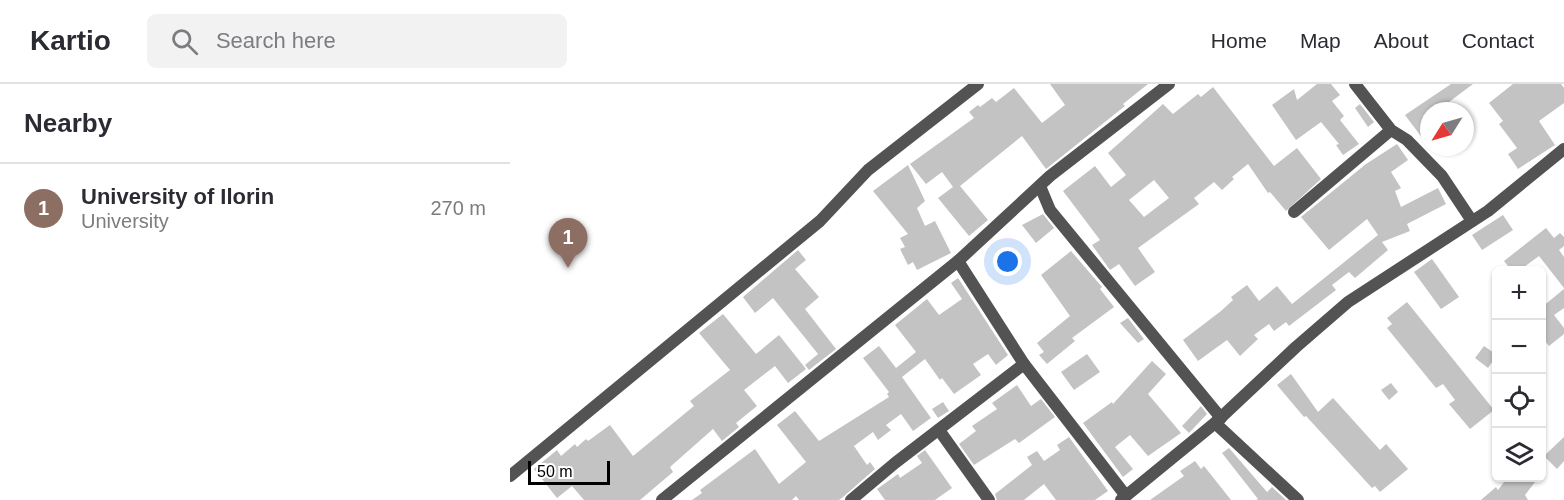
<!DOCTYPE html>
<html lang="en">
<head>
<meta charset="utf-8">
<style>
	body { margin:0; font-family:Helvetica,sans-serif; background:#f2f2f3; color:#2b2b33 }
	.controls { position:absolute; right:18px; bottom:18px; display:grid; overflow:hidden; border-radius:9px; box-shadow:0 2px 4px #0004 }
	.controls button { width:54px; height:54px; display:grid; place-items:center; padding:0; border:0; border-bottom:2px solid #e1e1e2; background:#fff; color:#2b2b33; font:30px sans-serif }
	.compass { position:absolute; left:910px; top:18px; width:54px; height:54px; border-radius:50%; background:#fff; box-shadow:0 2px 4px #0004; rotate:233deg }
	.scale { position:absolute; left:18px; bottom:15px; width:82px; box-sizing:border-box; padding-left:6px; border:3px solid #000; border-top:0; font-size:16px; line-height:21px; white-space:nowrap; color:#000; -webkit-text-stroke:4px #fff; paint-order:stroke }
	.you { position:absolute; left:498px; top:178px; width:21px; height:21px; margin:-15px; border:4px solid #fff; border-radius:50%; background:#1a73e8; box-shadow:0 0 0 9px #1a73e833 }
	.badge { display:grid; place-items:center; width:39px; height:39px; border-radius:50%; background:#111827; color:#fff; font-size:20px; font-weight:700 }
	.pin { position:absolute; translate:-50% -50px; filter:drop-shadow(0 2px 3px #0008) }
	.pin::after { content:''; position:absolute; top:32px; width:21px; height:18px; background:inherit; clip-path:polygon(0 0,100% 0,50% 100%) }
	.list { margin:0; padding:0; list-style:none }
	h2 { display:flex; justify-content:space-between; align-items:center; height:78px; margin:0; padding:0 24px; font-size:26px }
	h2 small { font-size:20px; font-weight:400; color:#7c7c81 }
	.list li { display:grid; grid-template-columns:39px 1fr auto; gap:18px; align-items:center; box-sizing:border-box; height:90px; padding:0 24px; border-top:2px solid #e1e1e2 }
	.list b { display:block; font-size:22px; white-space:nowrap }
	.list p { margin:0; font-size:20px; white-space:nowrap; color:#7c7c81 }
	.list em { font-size:20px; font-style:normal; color:#7c7c81 }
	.icon { flex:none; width:33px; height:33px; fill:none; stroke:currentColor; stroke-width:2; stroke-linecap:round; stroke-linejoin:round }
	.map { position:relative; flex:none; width:1054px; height:416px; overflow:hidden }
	header { display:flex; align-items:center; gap:36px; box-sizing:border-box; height:84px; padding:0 30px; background:#fff; border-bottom:2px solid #e1e1e2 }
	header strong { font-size:28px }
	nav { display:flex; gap:33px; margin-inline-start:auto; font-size:21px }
	.search { width:420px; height:54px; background:#f2f2f3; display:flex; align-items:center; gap:15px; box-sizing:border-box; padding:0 21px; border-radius:9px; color:#7c7c81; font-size:22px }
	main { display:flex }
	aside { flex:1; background:#fff }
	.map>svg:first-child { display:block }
</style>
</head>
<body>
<header>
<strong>Kartio</strong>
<div class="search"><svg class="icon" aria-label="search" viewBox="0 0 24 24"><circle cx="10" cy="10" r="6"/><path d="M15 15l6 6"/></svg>Search here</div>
<nav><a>Home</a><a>Map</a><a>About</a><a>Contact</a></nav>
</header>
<main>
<aside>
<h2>Nearby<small></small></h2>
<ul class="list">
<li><span class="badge" style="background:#8d6e63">1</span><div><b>University of Ilorin</b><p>University</p></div><em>270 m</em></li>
</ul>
</aside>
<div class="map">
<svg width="1054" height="416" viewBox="0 0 1054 416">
	<rect width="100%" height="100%" fill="#fff"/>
	<g fill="#c3c3c3" fill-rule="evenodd">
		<polygon points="540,0 638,0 613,20 615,22 536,85 512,52 450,102 478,136 459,152 428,114 443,103 432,88 416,100 400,80 464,34 459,28 468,21 470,23 482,14 486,18 504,4 532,39 555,21"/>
		<polygon points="807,0 821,0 830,11 822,17 834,32 830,36 849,60 833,71 826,61 829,60 811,38 786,56 762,21 784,5 787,16"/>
		<polygon points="941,0 963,0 939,18 946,27 919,27 919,51 913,55 895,31"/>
		<polygon points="1003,0 1051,0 1054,4 1054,19 1029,37 1045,61 1008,85 998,70 1007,64 989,40 993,37 979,19"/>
		<path d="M 703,3 L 764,82 L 787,64 L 811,95 L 776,127 L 760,108 L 758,109 L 738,80 L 722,93 L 724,95 L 712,106 L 704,98 L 684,114 L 689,120 L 628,164 L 645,188 L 625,202 L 609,180 L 600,186 L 582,161 L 590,156 L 553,107 L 585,82 L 601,103 L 616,91 L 598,69 L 653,20 L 663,30 L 688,10 L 691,13 ZM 644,96 L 659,114 L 634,133 L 619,116 Z"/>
		<polygon points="850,20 864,38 858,43 845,24"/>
		<polygon points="887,60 898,76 881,88 891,104 885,107 891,123 928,104 936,120 897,140 900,147 872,158 878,166 845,194 839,188 822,201 826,206 779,242 776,238 764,247 759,240 744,251 748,255 730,272 717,256 688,277 673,256 711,227 723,216 721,213 737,201 749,217 767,202 782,220 868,151 857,135 819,166 791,133 856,80"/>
		<polygon points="398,81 415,117 407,124 415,142 425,137 441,169 407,186 403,178 398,181 390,165 395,163 390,154 398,150 363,107"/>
		<polygon points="533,130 544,144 526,159 512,141"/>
		<polygon points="993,131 1003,146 972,166 962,151"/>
		<polygon points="1036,144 1044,154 1050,149 1054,153 1054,162 1049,166 1054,173 1054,204 1029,172 1010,186 1001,186 994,177"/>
		<polygon points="288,166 296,176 285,185 309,213 295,225 326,265 299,286 295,281 308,270 263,214 245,229 233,213"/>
		<polygon points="561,167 592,203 590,205 604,223 562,254 565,257 537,280 529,271 534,268 527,259 560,232 531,191"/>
		<polygon points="922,175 949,213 931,225 904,188"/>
		<polygon points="448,194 498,271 486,281 478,270 463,280 471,291 444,310 432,294 430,296 415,275 392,293 421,334 403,347 391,330 376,341 381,346 368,356 363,348 344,362 357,381 360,378 365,385 333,413 329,416 289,416 286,412 282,416 182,416 192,409 190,406 245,365 269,400 296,378 267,341 285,327 309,357 379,313 377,310 379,308 353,274 369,262 386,284 406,268 385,241 417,215 429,231 452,215 441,199"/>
		<polygon points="1054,205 1054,224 1044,231 1054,244 1054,250 1039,262 1032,253 1032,223"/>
		<polygon points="897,218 984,326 960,345 939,320 945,316 933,300 926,304 877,244 882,240 877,234"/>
		<polygon points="213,230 246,270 269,251 296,285 278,299 265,282 234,306 247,322 226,339 229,343 212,357 203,345 160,383 163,388 130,416 74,416 62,402 47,414 24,385 47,366 51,372 65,360 67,363 76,355 78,357 100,341 123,372 184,322 180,317 220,286 189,249"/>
		<polygon points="618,234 634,255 628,259 610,239"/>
		<polygon points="974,262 987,271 978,284 965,274"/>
		<polygon points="577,270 590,288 564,306 551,288"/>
		<polygon points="642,277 656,290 638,310 671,349 638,372 620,351 605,363 623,385 613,393 573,339 602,318 603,320"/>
		<polygon points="781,290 808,328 823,314 870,366 876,360 898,385 870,408 865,402 862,404 796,332 794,333 767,301"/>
		<polygon points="881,299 888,308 879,316 871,306"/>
		<polygon points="507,301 521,322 531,315 545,333 509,359 505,355 464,381 449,360 466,347 462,342 487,325 482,319"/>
		<polygon points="433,318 439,327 428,334 422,325"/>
		<polygon points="691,322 697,330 679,349 672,342"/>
		<polygon points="559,353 598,407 585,416 546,416 534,400 514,416 487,416 485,410 522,381 517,373 527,367 534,377 550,366 547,361"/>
		<polygon points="1054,353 1054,377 1047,385 1034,372"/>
		<polygon points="719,364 757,408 762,403 776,416 746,416 748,415 712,369"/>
		<polygon points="415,366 442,404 425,416 375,416 367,405 388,390 390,394 412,379 407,372"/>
		<polygon points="685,377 691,385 694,382 721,416 640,416 674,392 670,387"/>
		<polygon points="998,393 1029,393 1015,411 1018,416 971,416 986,403 988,406"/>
	</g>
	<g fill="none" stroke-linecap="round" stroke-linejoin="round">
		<g stroke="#535353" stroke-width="12">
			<polyline points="845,0 881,46 897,56 932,92 962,137"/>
			<polyline points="530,102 540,126 711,334"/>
			<polyline points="784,128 881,46"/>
			<polyline points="448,177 514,280 616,412"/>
			<polyline points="705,339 788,416"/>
			<polyline points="429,346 479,416"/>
			<polyline points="0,392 310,137 358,86 468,0"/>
			<polyline points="152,416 448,177 540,92 659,0"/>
			<polyline points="341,416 385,379 514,280"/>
			<polyline points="611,416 705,339 786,263 838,218 978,127 1054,65"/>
		</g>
	</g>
</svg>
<div class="controls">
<button>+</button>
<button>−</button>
<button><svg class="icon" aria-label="locate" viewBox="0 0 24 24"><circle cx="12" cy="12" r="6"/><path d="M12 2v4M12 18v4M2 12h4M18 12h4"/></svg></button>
<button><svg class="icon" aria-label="layers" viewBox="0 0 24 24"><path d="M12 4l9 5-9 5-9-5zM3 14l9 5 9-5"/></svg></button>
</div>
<svg class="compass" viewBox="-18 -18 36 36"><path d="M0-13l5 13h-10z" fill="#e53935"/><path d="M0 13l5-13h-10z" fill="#7c7c81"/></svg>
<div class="scale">50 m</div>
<div class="you"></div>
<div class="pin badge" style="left:58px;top:184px;background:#8d6e63">1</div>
</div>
</main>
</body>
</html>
